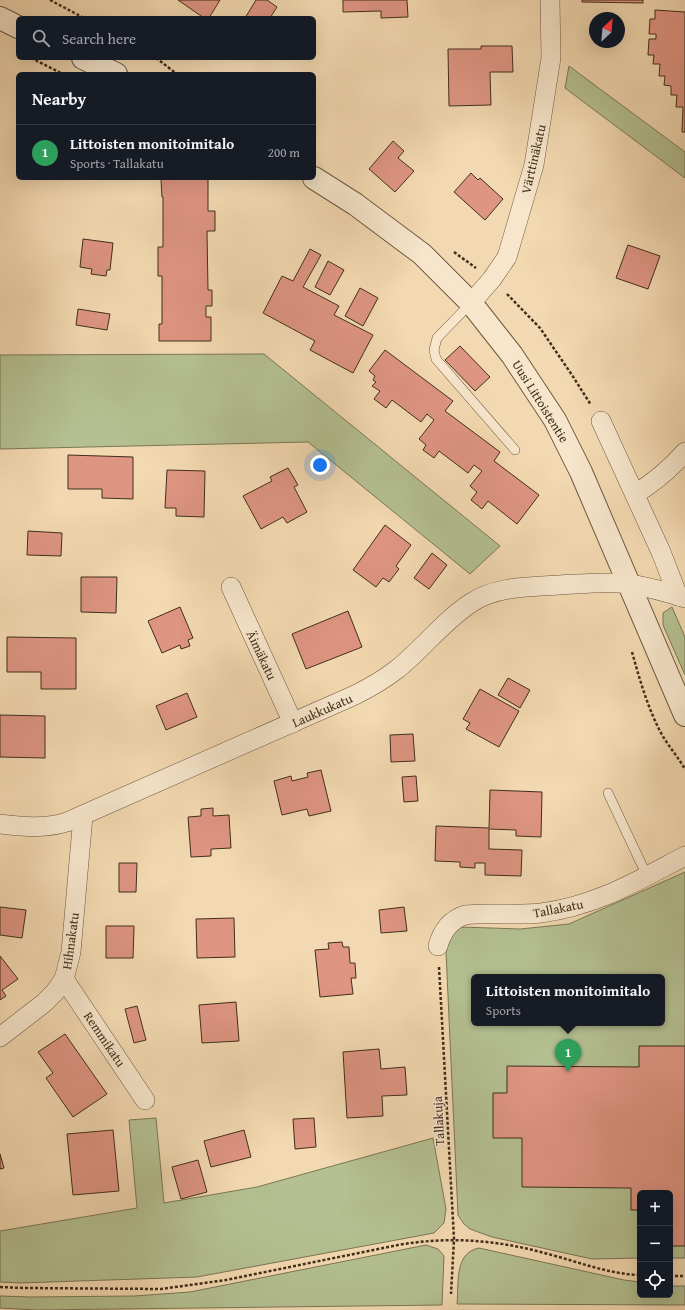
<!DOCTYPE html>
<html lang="en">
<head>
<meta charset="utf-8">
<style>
	body { margin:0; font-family:"Gentium Book Plus",serif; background:#242831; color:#f1f3f6 }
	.controls { position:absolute; right:12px; bottom:12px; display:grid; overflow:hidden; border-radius:6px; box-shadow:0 4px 16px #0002 }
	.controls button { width:36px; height:36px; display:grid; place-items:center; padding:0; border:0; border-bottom:1px solid #363941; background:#171b24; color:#f1f3f6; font:20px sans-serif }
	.compass { position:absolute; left:589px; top:12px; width:36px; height:36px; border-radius:50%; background:#171b24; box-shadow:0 4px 16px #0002; rotate:26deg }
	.you { position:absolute; left:320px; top:465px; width:14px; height:14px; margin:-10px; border:3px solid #fff; border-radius:50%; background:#1a73e8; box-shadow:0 0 0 6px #1a73e833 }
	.badge { display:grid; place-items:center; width:26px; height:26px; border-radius:50%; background:#7c3aed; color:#fff; font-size:13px; font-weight:700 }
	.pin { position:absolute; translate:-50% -33px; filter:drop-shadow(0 1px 2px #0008) }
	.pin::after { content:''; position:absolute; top:21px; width:14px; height:12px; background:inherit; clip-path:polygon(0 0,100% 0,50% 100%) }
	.popup { position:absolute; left:471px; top:974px; width:194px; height:52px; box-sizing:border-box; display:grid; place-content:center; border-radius:6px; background:#171b24; filter:drop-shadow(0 1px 3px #0005); font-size:13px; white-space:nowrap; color:#9ea1a6 }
	.popup b { font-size:15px; color:#f1f3f6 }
	.popup::after { content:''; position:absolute; left:50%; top:100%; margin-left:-8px; border:8px solid transparent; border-top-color:#171b24 }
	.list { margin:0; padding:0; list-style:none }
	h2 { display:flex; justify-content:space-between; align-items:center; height:52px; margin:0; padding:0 16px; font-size:17px }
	h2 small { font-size:13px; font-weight:400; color:#9ea1a6 }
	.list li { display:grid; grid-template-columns:26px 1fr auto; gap:12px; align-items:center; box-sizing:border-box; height:56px; padding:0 16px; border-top:1px solid #363941 }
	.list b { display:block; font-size:15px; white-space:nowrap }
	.list p { margin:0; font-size:13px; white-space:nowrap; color:#9ea1a6 }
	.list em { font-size:13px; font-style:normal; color:#9ea1a6 }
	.icon { flex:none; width:22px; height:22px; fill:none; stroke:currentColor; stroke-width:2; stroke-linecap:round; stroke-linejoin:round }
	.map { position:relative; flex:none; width:685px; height:1310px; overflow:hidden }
	.search { position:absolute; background:#171b24; box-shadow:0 4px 16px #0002; left:16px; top:16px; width:300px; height:44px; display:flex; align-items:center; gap:10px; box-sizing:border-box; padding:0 14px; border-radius:6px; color:#9ea1a6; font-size:15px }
	.panel { position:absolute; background:#171b24; box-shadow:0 4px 16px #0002; left:16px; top:72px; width:300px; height:108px; border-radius:6px }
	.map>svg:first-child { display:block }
</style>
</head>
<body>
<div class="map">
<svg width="685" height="1310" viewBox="0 0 685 1310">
	<rect width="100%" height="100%" fill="#f3d9b1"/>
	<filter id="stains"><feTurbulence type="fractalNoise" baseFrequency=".005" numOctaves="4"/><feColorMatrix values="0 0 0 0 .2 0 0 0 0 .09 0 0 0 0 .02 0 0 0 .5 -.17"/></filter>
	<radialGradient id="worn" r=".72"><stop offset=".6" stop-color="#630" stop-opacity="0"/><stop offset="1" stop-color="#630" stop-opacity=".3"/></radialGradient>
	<g fill="#b4c091" stroke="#7a7756" fill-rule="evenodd">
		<polygon points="569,66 685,152 685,178 565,88"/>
		<polygon points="264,354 500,546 470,574 308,442 0,449 0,355"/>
		<polygon points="672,607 685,637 685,675 663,625 663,613"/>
		<path d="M 685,872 L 685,1258 L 670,1258 L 670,1193 L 640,1193 L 640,1258 L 592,1259 L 492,1237 L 470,1229 L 464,1224 L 458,1215 L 446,952 L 451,936 L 460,927 L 520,929 L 569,924 ZM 474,977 L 662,977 L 662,1023 L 474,1023 Z"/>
		<polygon points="156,1118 164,1203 257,1187 433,1138 446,1209 444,1223 434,1233 197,1277 20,1283 0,1282 0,1231 137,1208 129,1120"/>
		<polygon points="426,1245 438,1249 444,1256 442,1305 36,1310 0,1308 0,1296 31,1297 134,1296 190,1292"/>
		<path d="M 479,1248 L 624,1280 L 640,1282 L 640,1295 L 670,1295 L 670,1286 L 685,1286 L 685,1305 L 457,1304 C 459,1283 454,1253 479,1248 Z"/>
	</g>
	<g fill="#de9582" stroke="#412e1c">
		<polygon points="178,0 220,0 209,18 204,18"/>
		<polygon points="256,0 267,0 277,7 270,18 245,18"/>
		<polygon points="343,0 407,0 408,17 381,18 381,11 343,12"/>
		<polygon points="582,0 643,0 643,3 582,2"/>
		<polygon points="655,10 685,12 685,132 682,132 683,107 676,107 677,95 671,95 671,86 664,85 665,76 659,76 660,64 653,64 654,55 648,55 649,39 656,39 656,34 649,34 650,19 655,19"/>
		<polygon points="481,46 512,46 513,72 490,72 491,105 449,106 448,49 481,49"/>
		<polygon points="393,141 404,151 398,158 414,171 395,192 369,169"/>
		<polygon points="471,173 478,180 480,178 503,199 485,220 454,192"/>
		<polygon points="161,179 208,179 208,211 215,211 215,231 207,231 208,290 212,290 212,306 206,306 206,317 211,317 211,341 159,341 159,324 162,324 162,276 158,276 158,247 163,247 163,197 162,197"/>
		<polygon points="83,239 113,243 110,270 107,270 106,276 91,274 92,269 80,267"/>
		<polygon points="628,245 660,256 648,289 616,278"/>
		<polygon points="310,249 321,255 303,287 339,306 334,315 373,335 353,373 310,350 315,341 263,313 282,276 293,281"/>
		<polygon points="328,261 344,270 330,295 315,287"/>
		<polygon points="360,288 378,298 363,326 345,316"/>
		<polygon points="78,309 110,314 107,330 76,325"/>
		<polygon points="460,346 490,377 475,391 445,360"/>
		<polygon points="385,350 453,401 445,411 500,452 494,461 539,495 517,524 488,501 482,509 471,500 477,492 470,486 482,471 474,465 468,473 439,451 434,458 423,450 426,445 419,439 434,420 427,414 421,422 392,400 386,408 374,399 380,391 372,386 376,382 373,380 375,376 369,371"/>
		<polygon points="68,455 133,457 133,499 102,498 102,489 68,489"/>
		<polygon points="288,468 298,485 294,487 307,512 287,523 283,517 261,529 243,496 272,481 270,477"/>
		<polygon points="167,470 205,471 204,517 176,516 176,508 165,508"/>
		<polygon points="385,525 411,545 396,566 399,569 389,582 383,578 376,587 353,570"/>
		<polygon points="28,531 62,533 61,556 27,555"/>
		<polygon points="432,553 447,565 429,589 414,578"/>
		<polygon points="81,577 117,577 116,613 81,612"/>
		<polygon points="180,607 193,638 188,640 190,646 181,649 180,645 162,653 148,621"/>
		<polygon points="348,611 362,647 306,669 292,634"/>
		<polygon points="7,637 76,638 76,689 41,689 41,672 7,672"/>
		<polygon points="508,678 530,690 520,708 498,695"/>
		<polygon points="480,689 519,711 499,747 466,729 470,723 463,719"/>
		<polygon points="187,693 197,717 166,730 156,706"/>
		<polygon points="0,715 45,716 45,758 0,757"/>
		<polygon points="413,734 415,761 391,762 390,735"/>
		<polygon points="321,770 331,811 309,816 307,809 282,815 274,781 291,776 292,781 308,777 307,773"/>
		<polygon points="416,776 418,801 404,802 402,777"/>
		<polygon points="490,790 542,792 541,837 516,836 516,830 489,829 489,849 522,850 521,876 485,875 485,863 475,863 475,868 460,867 460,862 435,861 436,826 489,828"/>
		<polygon points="213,808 213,816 229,815 231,848 211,849 211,856 191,857 188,817 201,816 201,809"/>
		<polygon points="119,863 137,863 136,892 119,892"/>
		<polygon points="0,907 26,910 22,938 0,935"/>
		<polygon points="404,907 407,931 381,933 379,910"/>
		<polygon points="234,918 235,957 197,958 196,919"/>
		<polygon points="106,926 134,926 133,958 106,958"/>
		<polygon points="342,942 343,947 349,947 350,963 355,963 356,978 351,978 353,994 320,997 315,950 329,949 328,943"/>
		<polygon points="0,956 18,979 2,990 6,996 0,1000"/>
		<polygon points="236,1002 239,1041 202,1043 199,1005"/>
		<polygon points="137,1006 146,1040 134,1043 125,1009"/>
		<polygon points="65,1034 107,1094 73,1117 46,1078 53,1073 38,1052"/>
		<polygon points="639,1046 685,1046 685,1246 670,1246 670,1193 640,1193 640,1210 631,1210 631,1188 522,1187 522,1138 493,1138 493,1093 507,1093 507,1066 639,1067"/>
		<polygon points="379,1049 381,1069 405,1067 407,1095 382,1096 383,1116 347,1118 343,1052"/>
		<polygon points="314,1118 316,1147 295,1149 293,1119"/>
		<polygon points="113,1130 119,1191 73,1195 67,1134"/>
		<polygon points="244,1130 251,1157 211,1167 204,1141"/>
		<polygon points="0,1154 4,1168 0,1169"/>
		<polygon points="198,1160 207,1192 181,1199 172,1167"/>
	</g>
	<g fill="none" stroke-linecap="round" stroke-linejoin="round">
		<g stroke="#6e5941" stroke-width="10">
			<g id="service">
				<polyline points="471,303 437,338 434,350 436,359 515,450"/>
				<polyline points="608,793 647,876"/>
			</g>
		</g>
		<g stroke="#6e5941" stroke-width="20">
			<g id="minor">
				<polyline points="471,303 492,279 507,257 534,165 551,58 550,0"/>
				<polyline points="601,421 661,552 678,596"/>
				<path d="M 635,494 C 655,482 669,470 685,452"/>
				<polyline points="231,587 293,723"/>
				<path d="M 0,824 C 24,827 44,829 67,822 L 355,695 C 369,688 383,680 396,670 C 422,650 443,621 471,603 C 496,586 530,587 559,585 C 582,584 606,581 629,584 C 648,587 667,592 685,598"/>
				<path d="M 438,946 C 442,931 450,920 465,915 C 490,912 516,916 541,913 C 596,906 637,881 685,856"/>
				<polyline points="64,979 145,1100"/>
				<polyline points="0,1037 44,1003 55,992 64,979 71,952 83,816"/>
			</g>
		</g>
		<g stroke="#6e5941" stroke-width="24">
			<g id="tertiary">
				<polyline points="0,18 18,27"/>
				<polyline points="83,58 116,74"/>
				<polyline points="314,178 355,204 422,254 471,303 512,355 555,420 581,472 685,715"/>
			</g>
		</g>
		<g stroke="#412e1c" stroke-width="2.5" stroke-dasharray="3 2" stroke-linecap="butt">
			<polyline points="50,0 84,18"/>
			<polyline points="31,58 63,74"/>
			<polyline points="156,58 177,74"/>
			<polyline points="454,252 476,268"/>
			<polyline points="507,294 540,328 572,375 591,405"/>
			<path d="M 632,652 C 639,677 646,702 657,725 C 664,741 676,754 685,769"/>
			<polyline points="439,967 454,1239 451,1294"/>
			<polyline points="670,1276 685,1276"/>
			<path d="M 0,1287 L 23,1288 L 161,1289 L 226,1280 L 398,1245 C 449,1236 499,1240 548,1254 C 579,1262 608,1274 640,1275"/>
		</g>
		<use href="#service" stroke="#f7e6cc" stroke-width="9"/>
		<use href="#minor" stroke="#f7e6cc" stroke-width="19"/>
		<use href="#tertiary" stroke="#f7e6cc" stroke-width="22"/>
	</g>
	<g text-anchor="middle" stroke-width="3" stroke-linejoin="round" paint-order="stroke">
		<g font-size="13" fill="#412e1c" stroke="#f7e6cc">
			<text transform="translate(533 159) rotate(-77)" y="5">Värttinäkatu</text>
			<text transform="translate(541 401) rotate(58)" y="5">Uusi Littoistentie</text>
			<text transform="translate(262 655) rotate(65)" y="5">Äimäkatu</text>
			<text transform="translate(322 710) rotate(-24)" y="5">Laukkukatu</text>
			<text transform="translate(558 908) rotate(-11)" y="5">Tallakatu</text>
			<text transform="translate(70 941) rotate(-82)" y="5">Hihnakatu</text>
			<text transform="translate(105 1039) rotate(56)" y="5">Remmikatu</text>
			<text transform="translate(438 1121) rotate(-93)" y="5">Tallakuja</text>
		</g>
	</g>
	<rect width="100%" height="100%" filter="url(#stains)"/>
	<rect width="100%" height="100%" fill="url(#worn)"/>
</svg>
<div class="controls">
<button>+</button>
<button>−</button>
<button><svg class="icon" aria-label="locate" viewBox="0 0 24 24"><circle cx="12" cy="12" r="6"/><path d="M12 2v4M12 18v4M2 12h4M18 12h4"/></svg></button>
</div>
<svg class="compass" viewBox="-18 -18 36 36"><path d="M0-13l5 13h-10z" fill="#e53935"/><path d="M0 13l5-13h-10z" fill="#9ea1a6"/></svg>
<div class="you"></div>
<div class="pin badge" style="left:568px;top:1072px;background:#2e9e5b">1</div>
<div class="popup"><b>Littoisten monitoimitalo</b>Sports</div>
<div class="search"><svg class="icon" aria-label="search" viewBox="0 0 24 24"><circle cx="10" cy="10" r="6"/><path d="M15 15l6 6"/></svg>Search here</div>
<section class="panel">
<h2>Nearby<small></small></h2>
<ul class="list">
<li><span class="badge" style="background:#2e9e5b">1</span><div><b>Littoisten monitoimitalo</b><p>Sports · Tallakatu</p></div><em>200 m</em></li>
</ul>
</section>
</div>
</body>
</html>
